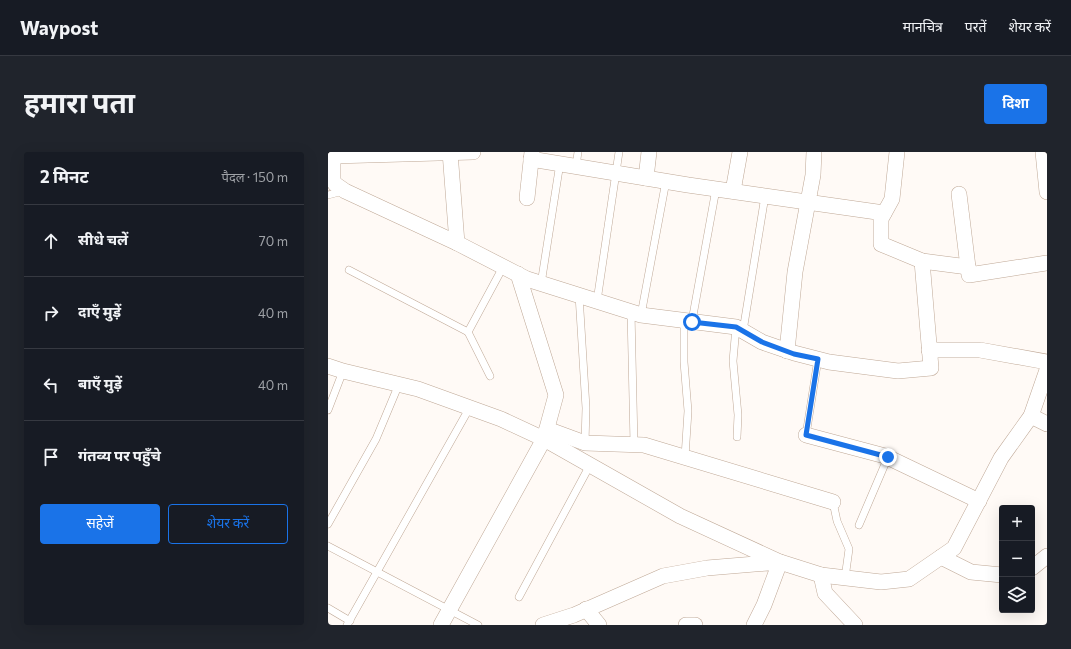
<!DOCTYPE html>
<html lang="hi">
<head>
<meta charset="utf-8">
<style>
	body { margin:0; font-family:Commissioner,"Noto Sans Devanagari",sans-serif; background:#20242c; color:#f1f3f6 }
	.controls { position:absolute; right:12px; bottom:12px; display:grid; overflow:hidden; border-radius:4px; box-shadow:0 4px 16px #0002 }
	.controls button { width:36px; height:36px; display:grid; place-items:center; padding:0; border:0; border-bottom:1px solid #363941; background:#171b24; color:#f1f3f6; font:20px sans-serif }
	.stop { position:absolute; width:12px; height:12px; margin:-9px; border:3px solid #1a73e8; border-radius:50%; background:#fff }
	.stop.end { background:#1a73e8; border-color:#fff; box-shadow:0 1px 4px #0008 }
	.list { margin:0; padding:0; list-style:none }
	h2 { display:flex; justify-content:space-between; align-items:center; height:52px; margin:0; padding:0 16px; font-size:17px }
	h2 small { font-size:13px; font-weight:400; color:#9ea1a6 }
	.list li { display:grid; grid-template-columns:26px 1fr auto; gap:12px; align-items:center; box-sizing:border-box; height:72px; padding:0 16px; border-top:1px solid #363941 }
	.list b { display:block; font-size:15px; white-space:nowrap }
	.list em { font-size:13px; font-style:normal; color:#9ea1a6 }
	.actions { display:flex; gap:8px; padding:12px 16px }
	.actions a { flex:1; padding:9px 0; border:1px solid #1a73e8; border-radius:4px; text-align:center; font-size:14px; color:#1a73e8 }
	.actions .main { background:#1a73e8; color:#fff }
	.icon { flex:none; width:22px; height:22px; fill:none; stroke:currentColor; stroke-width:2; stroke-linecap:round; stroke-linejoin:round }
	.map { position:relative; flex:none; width:719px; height:473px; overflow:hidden; border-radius:4px }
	header { display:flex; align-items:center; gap:24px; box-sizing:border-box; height:56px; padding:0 20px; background:#171b24; border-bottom:1px solid #363941 }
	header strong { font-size:19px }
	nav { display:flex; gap:22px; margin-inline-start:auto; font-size:14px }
	.intro { display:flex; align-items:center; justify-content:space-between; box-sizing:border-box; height:96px; padding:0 24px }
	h1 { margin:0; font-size:28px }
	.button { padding:10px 18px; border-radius:4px; background:#1a73e8; color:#fff; font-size:14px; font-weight:700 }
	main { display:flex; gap:24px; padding:0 24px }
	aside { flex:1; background:#171b24; border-radius:4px; box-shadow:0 4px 16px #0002 }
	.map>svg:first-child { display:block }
</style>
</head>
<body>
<header>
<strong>Waypost</strong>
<nav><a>मानचित्र</a><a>परतें</a><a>शेयर करें</a></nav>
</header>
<div class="intro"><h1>हमारा पता</h1><a class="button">दिशा</a></div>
<main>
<aside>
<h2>2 मिनट<small>पैदल · 150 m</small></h2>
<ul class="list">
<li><svg class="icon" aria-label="ahead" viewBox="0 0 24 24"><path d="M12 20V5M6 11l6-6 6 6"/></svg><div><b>सीधे चलें</b></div><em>70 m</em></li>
<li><svg class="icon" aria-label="right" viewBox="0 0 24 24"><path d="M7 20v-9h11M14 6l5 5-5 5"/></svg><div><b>दाएँ मुड़ें</b></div><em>40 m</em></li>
<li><svg class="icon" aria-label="left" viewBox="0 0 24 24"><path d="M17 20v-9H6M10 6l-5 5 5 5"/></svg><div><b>बाएँ मुड़ें</b></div><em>40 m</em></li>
<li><svg class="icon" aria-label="arrive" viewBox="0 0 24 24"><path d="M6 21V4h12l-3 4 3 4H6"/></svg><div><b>गंतव्य पर पहुँचे</b></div></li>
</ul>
<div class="actions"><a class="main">सहेजें</a><a>शेयर करें</a></div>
</aside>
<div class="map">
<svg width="719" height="473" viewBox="0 0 719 473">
	<rect width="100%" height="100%" fill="#fffaf6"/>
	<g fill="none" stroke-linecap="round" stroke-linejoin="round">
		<g stroke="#bfa896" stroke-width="8">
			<g id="service">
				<polyline points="248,14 250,0"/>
				<polyline points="0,43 15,39"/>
				<polyline points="21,118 140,180"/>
				<polyline points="213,132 232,11"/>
				<polyline points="251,143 258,256 257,291"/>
				<polyline points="269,149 291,0"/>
				<polyline points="303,160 306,292"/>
				<polyline points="313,163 338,29"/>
				<polyline points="356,168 356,210 360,259 357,305"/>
				<polyline points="364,169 388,37"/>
				<polyline points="408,175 405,209 410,263 409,285"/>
				<polyline points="415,179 437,44"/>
				<polyline points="162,224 140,180 175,115"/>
				<polyline points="0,258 15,219"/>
				<polyline points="478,283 490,207"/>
				<polyline points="505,350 509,369 521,397 517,426"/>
				<polyline points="0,372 48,287 71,232"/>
				<polyline points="531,373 560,305"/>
				<polyline points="0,394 150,473"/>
				<polyline points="191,445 262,313"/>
				<polyline points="0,456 22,469"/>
				<polyline points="19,473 142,255"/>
			</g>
		</g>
		<g stroke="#bfa896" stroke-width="16">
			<g id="minor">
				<polyline points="5,0 5,28 7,32 17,39 129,91 199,127 313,163 408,175 434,190 466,201 501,210 570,219 603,216 594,109"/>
				<polyline points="122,0 129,91"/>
				<polyline points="569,0 564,47 553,67 553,92 594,109 640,115"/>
				<polyline points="715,0 719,40"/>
				<polyline points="5,4 145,0"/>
				<polyline points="203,7 360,33 556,61"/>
				<polyline points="318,26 321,0"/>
				<polyline points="405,39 412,0"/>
				<polyline points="631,42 641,123 719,111"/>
				<polyline points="199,46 204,0"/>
				<polyline points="601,198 652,198 719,210"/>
				<polyline points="459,199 467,120 485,23 486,0"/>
				<polyline points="0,214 15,219 90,237 173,267 216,287 352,364 452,410 493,423 553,430 581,427 626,396 673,306 703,264 719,218"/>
				<polyline points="703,264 719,272"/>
				<polyline points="219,277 257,291 316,293 505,350"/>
				<polyline points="478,283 557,304 651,349"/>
				<polyline points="613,405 643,420 674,423"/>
				<polyline points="704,416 719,404"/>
				<polyline points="493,423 497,441 527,473"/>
				<polyline points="258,457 271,473"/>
				<polyline points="113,473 216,287 228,243 190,122"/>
				<polyline points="215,473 246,463 335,424 379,416 452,410 436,453 426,473"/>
				<polyline points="358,473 367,473"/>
			</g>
		</g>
		<use href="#service" stroke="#fff" stroke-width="7"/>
		<use href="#minor" stroke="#fff" stroke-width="15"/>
	</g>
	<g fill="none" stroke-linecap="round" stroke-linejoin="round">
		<polyline stroke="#1a73e8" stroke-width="5" points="364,170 408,175 434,190 466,202 490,207 478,283 560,305"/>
	</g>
</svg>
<div class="controls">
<button>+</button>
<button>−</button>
<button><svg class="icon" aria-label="layers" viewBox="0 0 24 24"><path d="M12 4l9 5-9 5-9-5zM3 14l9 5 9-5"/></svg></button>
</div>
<div class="stop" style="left:364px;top:170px"></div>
<div class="stop end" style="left:560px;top:305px"></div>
</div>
</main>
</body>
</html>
